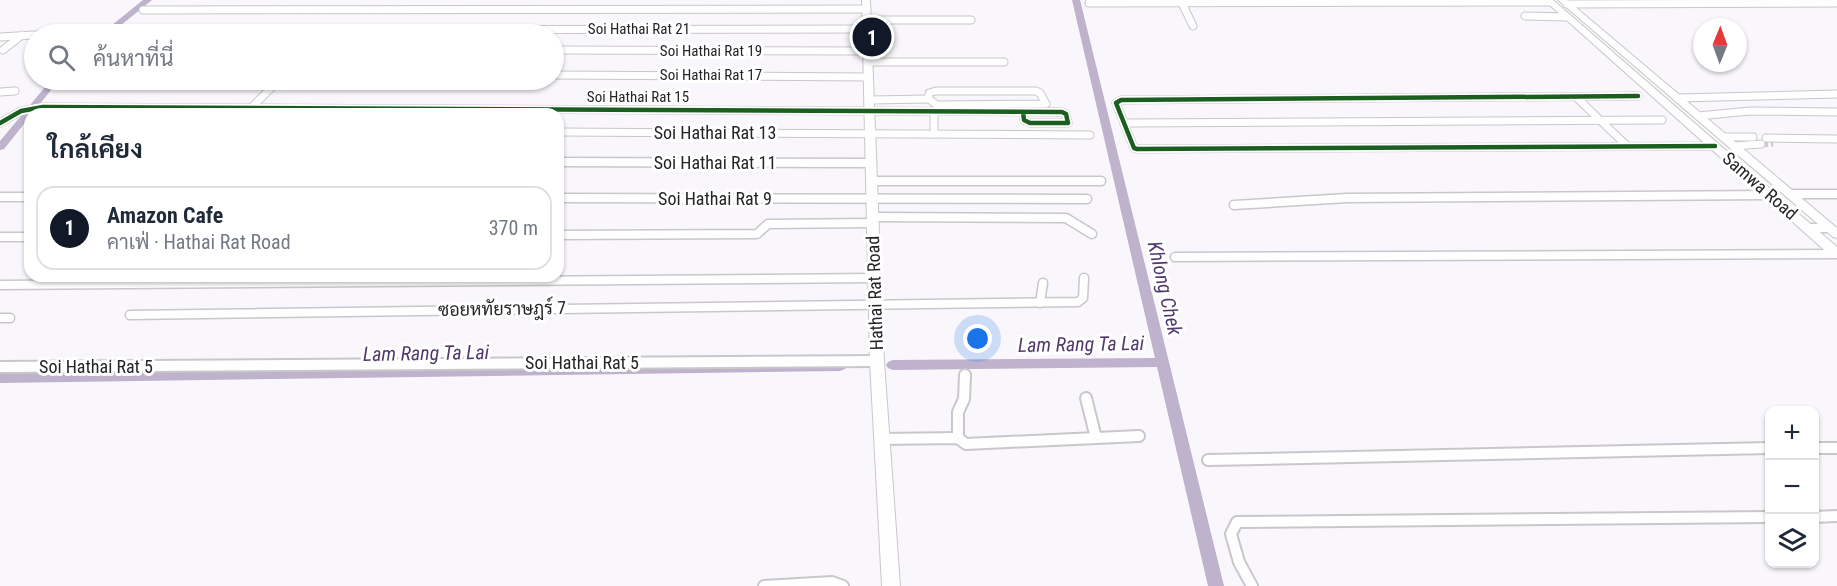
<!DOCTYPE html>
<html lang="th">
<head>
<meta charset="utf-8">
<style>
	body { margin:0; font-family:"Roboto Condensed",Sarabun,sans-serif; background:#f2f2f3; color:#1f2937 }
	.controls { position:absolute; right:18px; bottom:18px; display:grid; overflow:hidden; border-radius:12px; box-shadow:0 2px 4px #0004 }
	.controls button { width:54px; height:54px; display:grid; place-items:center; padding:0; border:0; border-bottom:2px solid #e0e1e3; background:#fff; color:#1f2937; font:30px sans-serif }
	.compass { position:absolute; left:1693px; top:18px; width:54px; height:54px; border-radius:50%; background:#fff; box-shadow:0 2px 4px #0004; rotate:1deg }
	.you { position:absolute; left:978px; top:339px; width:21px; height:21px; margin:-15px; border:4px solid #fff; border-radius:50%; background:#1a73e8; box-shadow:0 0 0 9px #1a73e833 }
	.badge { display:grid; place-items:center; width:39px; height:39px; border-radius:50%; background:#111827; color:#fff; font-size:20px; font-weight:700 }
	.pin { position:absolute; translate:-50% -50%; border:3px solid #fff; box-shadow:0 2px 6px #0006 }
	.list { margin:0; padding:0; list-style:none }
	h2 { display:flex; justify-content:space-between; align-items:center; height:78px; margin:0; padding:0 24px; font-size:26px }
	h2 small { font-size:20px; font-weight:400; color:#747a83 }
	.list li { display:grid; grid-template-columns:39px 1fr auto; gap:18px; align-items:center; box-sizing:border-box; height:84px; margin:0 12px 12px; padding:0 12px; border:2px solid #e0e1e3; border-radius:18px }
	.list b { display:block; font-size:22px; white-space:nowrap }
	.list p { margin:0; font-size:20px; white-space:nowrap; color:#747a83 }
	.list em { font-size:20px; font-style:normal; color:#747a83 }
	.icon { flex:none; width:33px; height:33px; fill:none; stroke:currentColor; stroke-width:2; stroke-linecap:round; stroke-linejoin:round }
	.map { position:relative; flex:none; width:1837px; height:586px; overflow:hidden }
	.search { position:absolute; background:#fff; box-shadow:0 2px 4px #0004; left:24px; top:24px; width:540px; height:66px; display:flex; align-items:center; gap:15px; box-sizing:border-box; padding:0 21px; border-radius:33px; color:#747a83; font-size:22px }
	.panel { position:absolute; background:#fff; box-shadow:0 2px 4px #0004; left:24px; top:108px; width:540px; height:174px; border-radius:18px }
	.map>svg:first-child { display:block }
</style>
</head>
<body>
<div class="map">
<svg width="1837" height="586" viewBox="0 0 1837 586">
	<rect width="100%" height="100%" fill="#f9f7fb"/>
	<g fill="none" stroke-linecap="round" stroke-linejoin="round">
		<g fill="#beb2cc" fill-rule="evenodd">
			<polygon points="143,0 152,0 110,34 101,34"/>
			<polygon points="1072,0 1080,0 1224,586 1208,586 1157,367 893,370 888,368 886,365 888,362 893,360 1155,358"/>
			<polygon points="51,80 59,80 4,149 0,150 0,141"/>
			<polygon points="840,361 845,363 847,366 845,369 840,371 0,383 0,373"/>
		</g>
		<polyline stroke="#cfcdd1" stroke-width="7" stroke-dasharray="7 3" stroke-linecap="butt" points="1761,144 1773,143"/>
		<g stroke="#c9c7ca" stroke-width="9">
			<g id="street-far2">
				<polyline points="1089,3 1550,2"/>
				<polyline points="1182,3 1193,26"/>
				<polyline points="1567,4 1837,3"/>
				<polyline points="143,10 867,9"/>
				<polyline points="1525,16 1567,17"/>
				<polyline points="867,20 971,20"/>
				<polyline points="39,34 71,34"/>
				<polyline points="123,34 155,30 867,29"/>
				<polyline points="0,37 34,35"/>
				<polyline points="3,50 22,35"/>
				<polyline points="554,50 868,51"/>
				<polyline points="869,62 1004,62"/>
				<polyline points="554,75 869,77"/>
				<polygon points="936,91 1036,91 1040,93 1046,104 937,105 929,99 929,93"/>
				<polyline points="0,92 15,91"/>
				<polyline points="1638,96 1121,100 1116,103 1134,148 1137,149 1715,146"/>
				<polyline points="1576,97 1626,145"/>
				<polyline points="1677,98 1837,94"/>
				<polyline points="870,100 929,99"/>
				<polyline points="934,111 934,134"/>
				<polyline points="245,114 279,80"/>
				<polyline points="1698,116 1750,111 1837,112"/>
				<polyline points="0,123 21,111 43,107 1062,112 1066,114 1068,123 1030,123 1024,120 1023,112"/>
				<polyline points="1124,123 1662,120"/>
				<polyline points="558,132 1090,135"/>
				<polyline points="1723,137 1753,137"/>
				<polyline points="1766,138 1837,139"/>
				<polyline points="1734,146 1761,144"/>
			</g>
		</g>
		<g stroke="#c9c7ca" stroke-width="11">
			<g id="street-far1">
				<polyline points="558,162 872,163"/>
				<polyline points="873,181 1101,181"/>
				<polyline points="1790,194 1837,194"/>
				<polyline points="0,197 30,197"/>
				<polyline points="558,198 1087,199"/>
				<polyline points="1234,205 1347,198 1770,195"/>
				<polyline points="872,217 1066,218 1092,234"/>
				<polyline points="1807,228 1830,228"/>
				<polyline points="558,235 757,234 768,224 872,223"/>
				<polyline points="0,237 30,237"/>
				<polyline points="1175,257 1837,254"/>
				<polyline points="0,285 874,278"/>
				<polyline points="1040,303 1043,283"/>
				<polyline points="130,315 1078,302 1083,298 1084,278"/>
				<polyline points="0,318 10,318"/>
			</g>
		</g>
		<g stroke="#c9c7ca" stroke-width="14">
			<g id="street">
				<polyline points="0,367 877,361"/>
				<polyline points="1086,398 1096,438"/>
				<polyline points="958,438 958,412 964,399 965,375"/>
				<polyline points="881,439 958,438 966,444 1139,436"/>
				<polyline points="1814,448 1837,448"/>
				<polyline points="1208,460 1770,448"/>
				<polyline points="1814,517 1837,516"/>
				<polyline points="764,586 832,582 843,586"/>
				<polyline points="1252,586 1239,562 1231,534 1237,522 1770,517"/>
			</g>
		</g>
		<g stroke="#c9c7ca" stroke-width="2">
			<g id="secondary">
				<polygon points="862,0 870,0 884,361 900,586 882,586 870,361"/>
				<polygon points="1544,0 1553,0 1837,247 1837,258 1832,257"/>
				<polygon points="1558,0 1567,0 1837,228 1837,238 1833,237"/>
			</g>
		</g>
		<use href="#street-far2" stroke="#fefefe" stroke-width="7"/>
		<use href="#street-far1" stroke="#fefefe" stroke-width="8"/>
		<use href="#street" stroke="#fefefe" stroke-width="10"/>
		<use href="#secondary" fill="#fefefe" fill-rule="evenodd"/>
		<g stroke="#fff" stroke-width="8">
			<g id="cycleway">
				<polyline points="1638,96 1121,100 1116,103 1134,148 1137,149 1715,146"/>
				<polyline points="0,123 21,111 43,107 1062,112 1066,114 1068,123 1030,123 1024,120 1023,112"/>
			</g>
		</g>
		<use href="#cycleway" stroke="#1b5e20" stroke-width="4.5"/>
	</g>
	<g text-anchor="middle" stroke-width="6" stroke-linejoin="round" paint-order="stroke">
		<g font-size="15" fill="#252427" stroke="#fff">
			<text x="639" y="34">Soi Hathai Rat 21</text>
			<text x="711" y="56">Soi Hathai Rat 19</text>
			<text x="711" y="80">Soi Hathai Rat 17</text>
			<text x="638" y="102">Soi Hathai Rat 15</text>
		</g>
		<g font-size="18" fill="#252427" stroke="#fff">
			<text x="715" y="139">Soi Hathai Rat 13</text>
			<text x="715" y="169">Soi Hathai Rat 11</text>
			<text transform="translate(1760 186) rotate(41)" y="6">Samwa Road</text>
			<text x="715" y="205">Soi Hathai Rat 9</text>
			<text transform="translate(875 293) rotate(-92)" y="6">Hathai Rat Road</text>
			<text transform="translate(502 309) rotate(-1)" y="6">ซอยหทัยราษฎร์ 7</text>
			<text x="582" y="369">Soi Hathai Rat 5</text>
			<text x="96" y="373">Soi Hathai Rat 5</text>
		</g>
		<g font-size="20" font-style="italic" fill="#52396b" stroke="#fff">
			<text transform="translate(1165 288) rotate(77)" y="7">Khlong Chek</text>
			<text transform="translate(1081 344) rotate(-1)" y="7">Lam Rang Ta Lai</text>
			<text transform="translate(426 353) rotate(-1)" y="7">Lam Rang Ta Lai</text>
		</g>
	</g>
</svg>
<div class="controls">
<button>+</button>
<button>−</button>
<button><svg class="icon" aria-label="layers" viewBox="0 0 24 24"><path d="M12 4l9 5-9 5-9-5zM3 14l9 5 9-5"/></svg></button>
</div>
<svg class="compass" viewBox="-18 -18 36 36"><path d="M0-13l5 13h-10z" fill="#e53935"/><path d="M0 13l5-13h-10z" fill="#747a83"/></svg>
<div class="you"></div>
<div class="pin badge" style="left:872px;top:37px">1</div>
<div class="search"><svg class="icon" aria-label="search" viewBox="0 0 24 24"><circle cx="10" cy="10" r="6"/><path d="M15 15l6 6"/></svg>ค้นหาที่นี่</div>
<section class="panel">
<h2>ใกล้เคียง<small></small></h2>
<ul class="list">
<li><span class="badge">1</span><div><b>Amazon Cafe</b><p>คาเฟ่ · Hathai Rat Road</p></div><em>370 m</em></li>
</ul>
</section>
</div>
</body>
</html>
